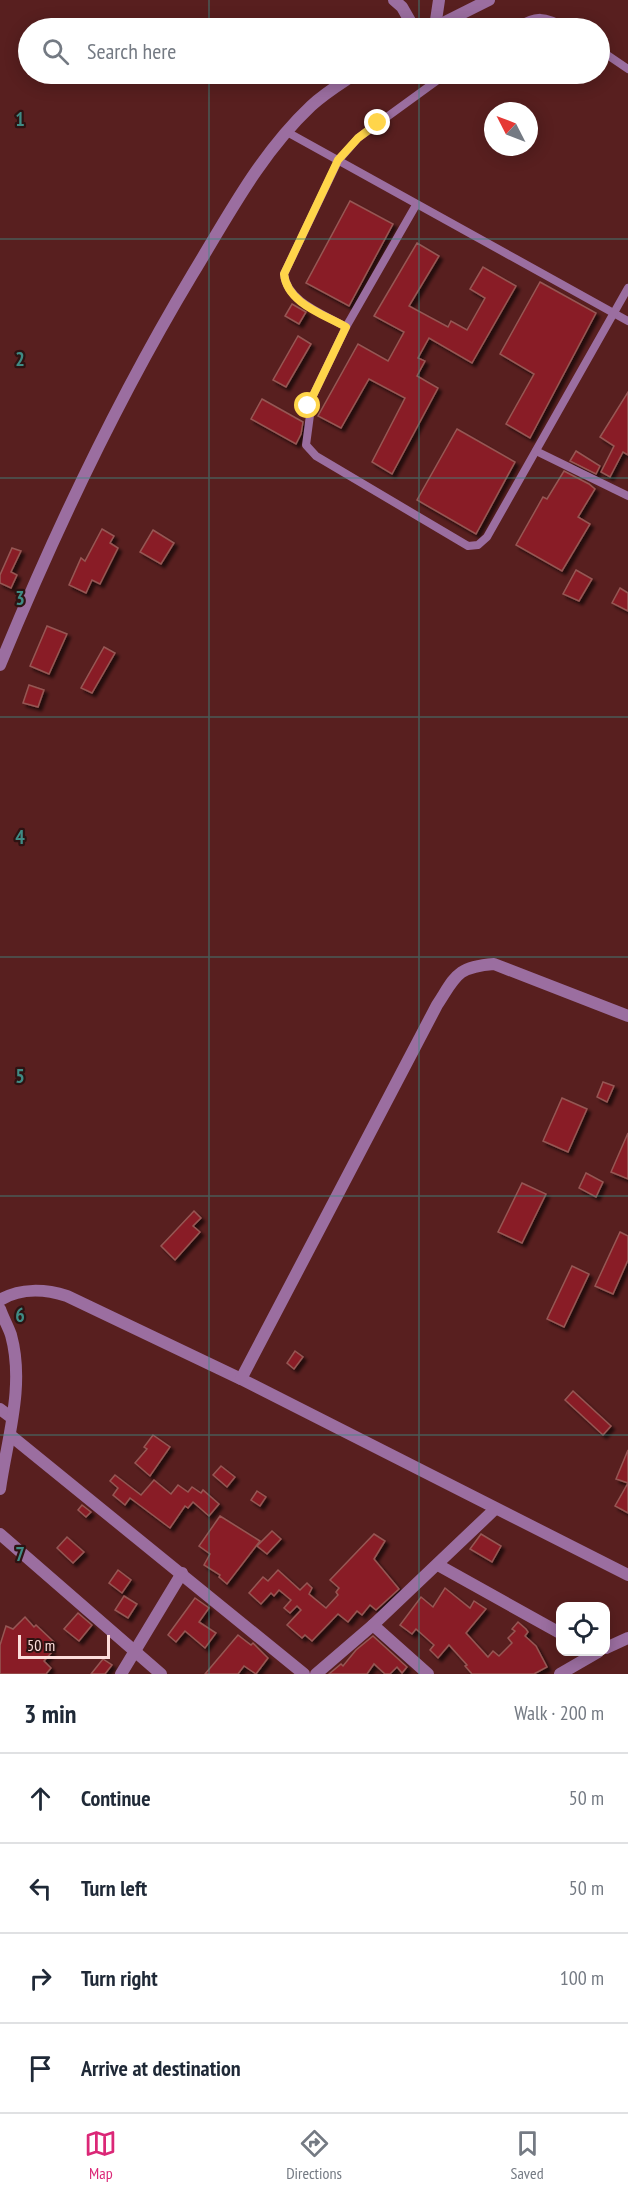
<!DOCTYPE html>
<html lang="en">
<head>
<meta charset="utf-8">
<style>
	body { margin:0; font-family:"PT Sans Narrow",sans-serif; background:#f2f2f3; color:#1f2937 }
	.controls { position:absolute; right:18px; bottom:18px; display:grid; overflow:hidden; border-radius:12px; box-shadow:0 3px 15px #0003 }
	.controls button { width:54px; height:54px; display:grid; place-items:center; padding:0; border:0; border-bottom:2px solid #e0e1e3; background:#fff; color:#1f2937; font:30px sans-serif }
	.compass { position:absolute; left:484px; top:102px; width:54px; height:54px; border-radius:50%; background:#fff; box-shadow:0 3px 15px #0003; rotate:312deg }
	.scale { position:absolute; left:18px; bottom:15px; width:92px; box-sizing:border-box; padding-left:6px; border:3px solid #fddedc; border-top:0; font-size:16px; line-height:21px; white-space:nowrap; color:#fddedc; -webkit-text-stroke:4px #2d1312; paint-order:stroke }
	.stop { position:absolute; width:18px; height:18px; margin:-14px; border:4px solid #ffd54a; border-radius:50%; background:#fff }
	.stop.end { background:#ffd54a; border-color:#fff; box-shadow:0 2px 6px #0008 }
	.list { margin:0; padding:0; list-style:none }
	h2 { display:flex; justify-content:space-between; align-items:center; height:78px; margin:0; padding:0 24px; font-size:26px }
	h2 small { font-size:20px; font-weight:400; color:#747a83 }
	.list li { display:grid; grid-template-columns:39px 1fr auto; gap:18px; align-items:center; box-sizing:border-box; height:90px; padding:0 24px; border-top:2px solid #e0e1e3 }
	.list b { display:block; font-size:22px; white-space:nowrap }
	.list em { font-size:20px; font-style:normal; color:#747a83 }
	.icon { flex:none; width:33px; height:33px; fill:none; stroke:currentColor; stroke-width:2; stroke-linecap:round; stroke-linejoin:round }
	.map { position:relative; flex:none; width:628px; height:1674px; overflow:hidden }
	.search { position:absolute; background:#fff; box-shadow:0 3px 15px #0003; left:18px; right:18px; top:18px; height:66px; display:flex; align-items:center; gap:15px; box-sizing:border-box; padding:0 21px; border-radius:33px; color:#747a83; font-size:22px }
	.sheet { height:438px; background:#fff }
	nav { display:flex; justify-content:space-around; align-items:center; box-sizing:border-box; height:84px; border-top:2px solid #e0e1e3; background:#fff; font-size:16px; color:#747a83 }
	nav a { display:grid; justify-items:center; gap:3px }
	nav .on { color:#db2777 }
	.map>svg:first-child { display:block }
</style>
</head>
<body>
<div class="map">
<svg width="628" height="1674" viewBox="0 0 628 1674">
	<defs>
		<filter id="shadow"><feDropShadow dx="3.5" dy="3.5" stdDeviation="1.5" flood-color="#0009"/></filter>
	</defs>
	<rect width="100%" height="100%" fill="#581f1f"/>
	<g fill="#891f25" stroke="#965754" stroke-width="1.5" filter="url(#shadow)">
		<polygon points="350,201 393,224 349,306 306,283"/>
		<polygon points="417,243 439,256 409,306 448,327 451,321 467,330 485,298 470,289 483,267 516,286 472,363 429,338 418,358 425,361 417,376 438,388 392,474 372,462 405,398 369,379 341,428 318,416 358,344 388,361 404,332 374,316"/>
		<polygon points="540,282 596,313 530,438 506,424 534,374 500,354"/>
		<polygon points="292,304 306,312 299,324 285,316"/>
		<polygon points="298,336 311,344 286,387 273,380"/>
		<polygon points="628,392 628,455 623,452 610,477 601,472 614,446 600,437"/>
		<polygon points="262,399 303,422 301,434 296,444 251,419"/>
		<polygon points="457,429 515,462 476,534 417,500"/>
		<polygon points="576,451 600,466 596,474 570,461"/>
		<polygon points="564,471 589,484 595,489 578,517 590,524 562,571 516,545 543,497 547,499"/>
		<polygon points="102,529 114,536 110,543 118,548 100,584 92,580 86,593 69,585 81,558 85,561"/>
		<polygon points="153,530 174,543 161,564 140,552"/>
		<polygon points="12,548 21,551 11,572 17,575 11,588 0,583 0,575"/>
		<polygon points="576,570 592,579 579,601 563,594"/>
		<polygon points="620,588 628,593 628,611 612,603"/>
		<polygon points="47,626 67,634 49,674 30,666"/>
		<polygon points="104,647 115,653 92,693 81,688"/>
		<polygon points="29,685 44,690 38,707 23,703"/>
		<polygon points="603,1082 614,1086 607,1102 597,1097"/>
		<polygon points="562,1098 587,1109 568,1152 543,1141"/>
		<polygon points="628,1133 628,1179 611,1172"/>
		<polygon points="586,1173 603,1182 596,1197 579,1188"/>
		<polygon points="522,1183 546,1194 522,1243 498,1232"/>
		<polygon points="194,1211 201,1218 193,1226 200,1232 175,1260 161,1246"/>
		<polygon points="620,1232 628,1236 628,1260 613,1294 595,1286"/>
		<polygon points="572,1266 589,1274 564,1327 547,1319"/>
		<polygon points="295,1351 303,1357 294,1369 287,1363"/>
		<polygon points="573,1391 611,1426 603,1435 565,1400"/>
		<polygon points="153,1435 170,1447 150,1476 135,1463 147,1449 144,1447"/>
		<polygon points="628,1450 628,1513 615,1506 628,1483 616,1479"/>
		<polygon points="221,1466 235,1477 227,1487 213,1475"/>
		<polygon points="115,1475 141,1495 154,1480 171,1494 178,1485 188,1492 192,1487 201,1493 203,1490 219,1504 209,1516 193,1502 188,1508 185,1506 170,1528 130,1498 125,1505 113,1495 118,1488 110,1481"/>
		<polygon points="257,1491 266,1497 260,1506 251,1500"/>
		<polygon points="82,1505 91,1512 86,1517 78,1510"/>
		<polygon points="220,1516 260,1541 227,1584 219,1577 220,1575 204,1565 210,1554 199,1546"/>
		<polygon points="272,1531 281,1539 267,1554 257,1546"/>
		<polygon points="374,1534 385,1541 374,1559 399,1589 376,1610 370,1605 362,1615 357,1611 348,1622 338,1614 312,1641 305,1635 302,1638 287,1625 301,1610 297,1606 290,1613 284,1608 291,1600 279,1590 274,1596 271,1593 261,1604 249,1593 263,1577 268,1581 278,1570 300,1590 307,1583 312,1588 309,1594 326,1608 338,1595 336,1592 339,1588 330,1580"/>
		<polygon points="481,1534 501,1546 492,1562 470,1549"/>
		<polygon points="67,1537 84,1552 73,1563 57,1548"/>
		<polygon points="118,1570 131,1580 122,1593 109,1583"/>
		<polygon points="445,1588 470,1608 474,1601 486,1609 466,1633 488,1657 493,1651 499,1656 512,1643 508,1638 515,1631 512,1629 518,1622 526,1629 528,1632 525,1636 536,1646 547,1667 534,1674 472,1674 465,1666 467,1665 449,1645 438,1658 430,1650 434,1645 416,1629 412,1634 400,1625 421,1597 433,1607"/>
		<polygon points="124,1596 137,1604 128,1618 115,1610"/>
		<polygon points="195,1598 209,1608 199,1622 216,1633 205,1648 185,1631 176,1642 168,1635"/>
		<polygon points="78,1613 92,1625 79,1641 64,1629"/>
		<polygon points="25,1617 34,1627 36,1625 54,1642 48,1648 52,1652 44,1661 51,1668 46,1674 0,1674 0,1645 6,1626 13,1629"/>
		<polygon points="238,1635 251,1645 253,1643 268,1658 256,1674 244,1666 238,1674 205,1674"/>
		<polygon points="373,1636 407,1667 402,1673 397,1667 390,1674 385,1674 374,1664 367,1674 329,1674 341,1664 343,1666 356,1650"/>
		<polygon points="103,1659 112,1665 105,1674 91,1674"/>
	</g>
	<g fill="none" stroke-linecap="round" stroke-linejoin="round">
		<g stroke="#9b6ea0" stroke-width="8">
			<path d="M 514,28 C 536,14 545,15 567,28"/>
			<polyline points="600,50 628,69"/>
			<polyline points="287,132 628,321"/>
			<polyline points="416,205 346,327 308,406 310,415 306,445 316,456 468,546 478,545 487,537 628,288"/>
			<path d="M 346,327 C 324,314 287,302 284,274 L 338,161 L 358,138 L 446,74"/>
			<polyline points="536,451 628,496"/>
		</g>
		<g stroke="#9b6ea0" stroke-width="12">
			<polyline points="394,0 402,7 414,28"/>
			<polyline points="435,27 439,0"/>
			<path d="M 0,1300 C 20,1288 45,1289 67,1296 L 241,1379 L 628,1575"/>
			<path d="M 241,1379 L 437,1005 C 456,976 456,967 494,964 L 628,1016"/>
			<polyline points="0,1409 12,1418"/>
			<polyline points="10,1435 304,1674"/>
			<polyline points="0,1534 161,1674"/>
			<polyline points="438,1565 560,1633"/>
			<polyline points="373,1625 428,1674"/>
			<polyline points="606,1648 628,1638"/>
			<polyline points="121,1674 182,1573"/>
			<polyline points="316,1674 373,1625 495,1509"/>
			<polyline points="560,1674 598,1652"/>
		</g>
		<g stroke="#9b6ea0" stroke-width="12">
			<polyline points="433,28 489,0"/>
			<path d="M 0,665 C 55,531 117,400 192,275 C 228,216 260,154 311,106 C 325,93 340,84 355,74"/>
			<path d="M 0,1309 C 3,1318 8,1326 11,1335 C 25,1386 7,1439 0,1489"/>
		</g>
	</g>
	<g fill="none" stroke-linecap="round" stroke-linejoin="round">
		<path stroke="#ffd54a" stroke-width="8" d="M 308,406 L 346,327 C 323,314 287,303 284,274 L 338,160 L 358,138 L 378,123"/>
	</g>
	<path fill="none" stroke="#3f8b84" stroke-width="1.5" stroke-opacity="0.55" d="M 209,0 L 209,28M 419,0 L 419,28M 209,74 L 209,1674M 419,74 L 419,1674M 0,239 L 628,239M 0,478 L 628,478M 0,717 L 628,717M 0,957 L 628,957M 0,1196 L 628,1196M 0,1435 L 628,1435"/>
	<g font-size="20" text-anchor="middle" font-weight="bold" fill="#3f8b84" stroke="#2d1312" stroke-width="4.5" stroke-linejoin="round" paint-order="stroke">
		<text x="20" y="126">1</text>
		<text x="20" y="366">2</text>
		<text x="20" y="605">3</text>
		<text x="20" y="844">4</text>
		<text x="20" y="1083">5</text>
		<text x="20" y="1322">6</text>
		<text x="20" y="1561">7</text>
	</g>
</svg>
<div class="controls">
<button><svg class="icon" aria-label="locate" viewBox="0 0 24 24"><circle cx="12" cy="12" r="6"/><path d="M12 2v4M12 18v4M2 12h4M18 12h4"/></svg></button>
</div>
<svg class="compass" viewBox="-18 -18 36 36"><path d="M0-13l5 13h-10z" fill="#e53935"/><path d="M0 13l5-13h-10z" fill="#747a83"/></svg>
<div class="scale">50 m</div>
<div class="stop" style="left:308px;top:406px"></div>
<div class="stop end" style="left:378px;top:123px"></div>
<div class="search"><svg class="icon" aria-label="search" viewBox="0 0 24 24"><circle cx="10" cy="10" r="6"/><path d="M15 15l6 6"/></svg>Search here</div>
</div>
<section class="sheet">
<h2>3 min<small>Walk · 200 m</small></h2>
<ul class="list">
<li><svg class="icon" aria-label="ahead" viewBox="0 0 24 24"><path d="M12 20V5M6 11l6-6 6 6"/></svg><div><b>Continue</b></div><em>50 m</em></li>
<li><svg class="icon" aria-label="left" viewBox="0 0 24 24"><path d="M17 20v-9H6M10 6l-5 5 5 5"/></svg><div><b>Turn left</b></div><em>50 m</em></li>
<li><svg class="icon" aria-label="right" viewBox="0 0 24 24"><path d="M7 20v-9h11M14 6l5 5-5 5"/></svg><div><b>Turn right</b></div><em>100 m</em></li>
<li><svg class="icon" aria-label="arrive" viewBox="0 0 24 24"><path d="M6 21V4h12l-3 4 3 4H6"/></svg><div><b>Arrive at destination</b></div></li>
</ul>
</section>
<nav>
<a class="on"><svg class="icon" aria-label="map" viewBox="0 0 24 24"><path d="M3 6l6-2 6 2 6-2v14l-6 2-6-2-6 2zM9 4v14M15 6v14"/></svg>Map</a>
<a><svg class="icon" aria-label="directions" viewBox="0 0 24 24"><path d="M12 3l9 9-9 9-9-9zM9 14v-3h6M13 9l2 2-2 2"/></svg>Directions</a>
<a><svg class="icon" aria-label="saved" viewBox="0 0 24 24"><path d="M7 4h10v16l-5-4-5 4z"/></svg>Saved</a>
</nav>
</body>
</html>
